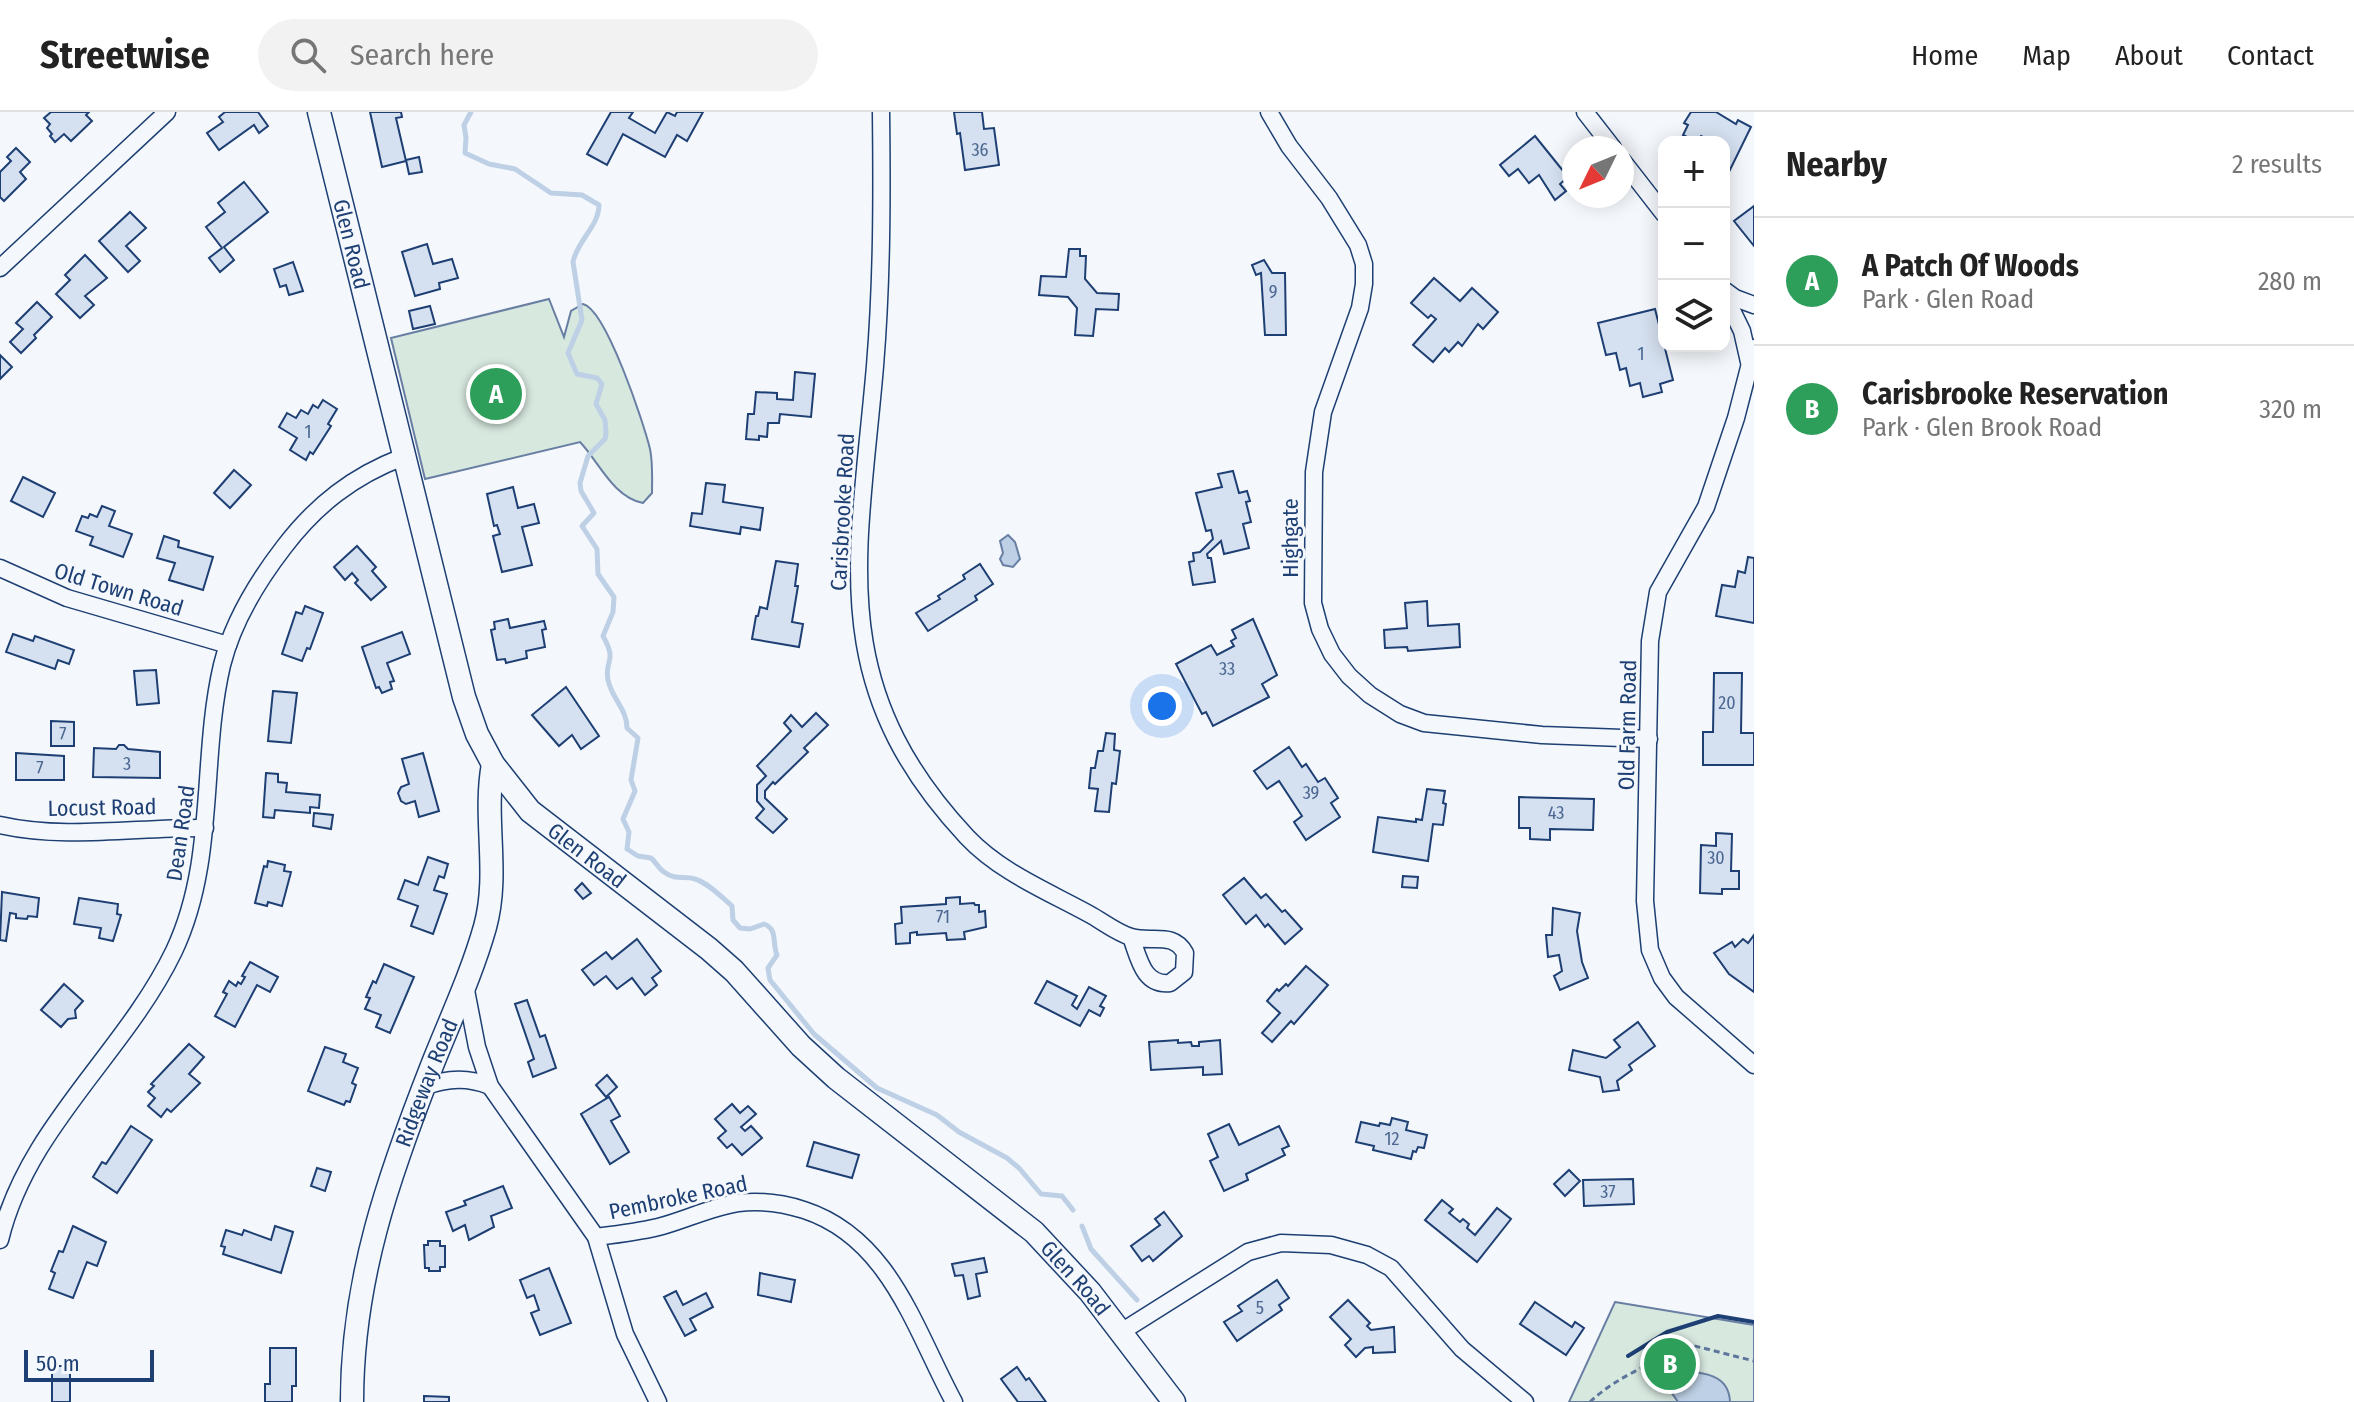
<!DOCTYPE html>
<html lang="en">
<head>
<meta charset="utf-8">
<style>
	body { margin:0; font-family:"Fira Sans Condensed",sans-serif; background:#f2f2f2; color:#222 }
	.controls { position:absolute; right:24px; top:24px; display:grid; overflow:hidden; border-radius:16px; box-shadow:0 4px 20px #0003 }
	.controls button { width:72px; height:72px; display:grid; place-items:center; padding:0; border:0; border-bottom:2px solid #e0e0e0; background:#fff; color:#222; font:40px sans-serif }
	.compass { position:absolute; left:1562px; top:24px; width:72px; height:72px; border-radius:50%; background:#fff; box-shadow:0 4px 20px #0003; rotate:227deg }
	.scale { position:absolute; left:24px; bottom:20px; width:130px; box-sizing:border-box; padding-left:8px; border:4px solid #1d3f73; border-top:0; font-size:22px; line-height:28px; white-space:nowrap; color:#1d3f73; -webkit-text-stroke:6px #f4f7fb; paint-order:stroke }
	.you { position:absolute; left:1162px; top:594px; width:28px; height:28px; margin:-20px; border:6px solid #fff; border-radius:50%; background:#1a73e8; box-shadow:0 0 0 12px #1a73e833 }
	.badge { display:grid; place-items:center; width:52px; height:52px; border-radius:50%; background:#ea580c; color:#fff; font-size:26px; font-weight:700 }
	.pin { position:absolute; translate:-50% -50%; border:4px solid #fff; box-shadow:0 2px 8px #0006 }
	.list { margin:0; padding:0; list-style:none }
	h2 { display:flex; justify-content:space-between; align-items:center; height:104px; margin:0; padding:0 32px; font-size:34px }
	h2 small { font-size:26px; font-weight:400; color:#767676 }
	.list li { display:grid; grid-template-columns:52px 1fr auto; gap:24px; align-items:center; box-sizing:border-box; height:128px; padding:0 32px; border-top:2px solid #e0e0e0 }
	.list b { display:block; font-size:30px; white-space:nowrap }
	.list p { margin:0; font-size:26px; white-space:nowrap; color:#767676 }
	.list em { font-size:26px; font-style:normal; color:#767676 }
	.icon { flex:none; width:44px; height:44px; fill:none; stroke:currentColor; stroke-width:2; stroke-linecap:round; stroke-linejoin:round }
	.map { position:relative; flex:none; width:1754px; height:1290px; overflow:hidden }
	header { display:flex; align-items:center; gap:48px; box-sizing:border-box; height:112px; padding:0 40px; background:#fff; border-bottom:2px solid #e0e0e0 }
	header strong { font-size:38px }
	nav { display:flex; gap:44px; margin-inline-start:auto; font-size:28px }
	.search { width:560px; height:72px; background:#f2f2f2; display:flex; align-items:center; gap:20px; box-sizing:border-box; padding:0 28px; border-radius:44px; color:#767676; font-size:30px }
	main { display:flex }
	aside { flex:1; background:#fff }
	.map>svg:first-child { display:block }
</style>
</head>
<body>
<header>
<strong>Streetwise</strong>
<div class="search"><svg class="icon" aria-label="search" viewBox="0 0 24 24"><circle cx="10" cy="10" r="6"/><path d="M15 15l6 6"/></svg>Search here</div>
<nav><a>Home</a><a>Map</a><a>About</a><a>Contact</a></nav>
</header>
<main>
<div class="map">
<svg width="1754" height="1290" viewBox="0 0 1754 1290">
	<rect width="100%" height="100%" fill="#f4f7fb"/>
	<g fill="#d7e8df" stroke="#687fa3" stroke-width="2">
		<path d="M 549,187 L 564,225 L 571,199 L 583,192 C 606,197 644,312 650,337 C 653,351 652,367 652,381 L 643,391 C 613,385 599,350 580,330 L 425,367 L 391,226 Z"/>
		<polygon points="1615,1190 1754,1213 1754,1290 1569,1290"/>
	</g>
	<g fill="#bed0e5" stroke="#687fa3" stroke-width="2">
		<polygon points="1008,423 1015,430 1020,447 1013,455 1003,453 1000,447 1003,441 1000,429"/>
		<path d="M 1667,1258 C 1691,1261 1729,1256 1730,1290 L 1678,1290 L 1661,1265 Z"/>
	</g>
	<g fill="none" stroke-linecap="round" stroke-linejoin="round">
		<g stroke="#bed0e5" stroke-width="5">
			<path d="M 471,0 L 464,13 L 466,26 L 465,41 L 489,52 L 515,57 L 551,81 L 582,83 L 599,93 C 599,114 577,129 573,150 L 582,208 L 568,241 L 577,262 L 597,266 L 602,272 L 596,292 L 605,308 L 606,321 L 605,327 L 588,344 L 580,371 L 581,379 L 594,401 L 582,414 L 597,437 L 598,462 L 614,485 L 613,500 L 603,524 C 618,551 604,547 608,568 C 612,587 627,597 627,616 L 638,626 L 631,668 L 635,679 L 623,707 L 629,720 L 627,737 L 638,744 L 651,746 C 656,750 658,756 664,760 C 676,769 684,763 695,767 C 708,771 722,785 732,794 L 733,808 L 740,816 L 750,817 L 764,812 C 778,817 772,831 777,843 L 768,856 L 770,868 L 814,922 L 877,976 L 937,1003 L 959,1020 L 1007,1046 L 1019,1056 L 1041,1082 L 1062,1084 L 1073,1098"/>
			<polyline points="1082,1114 1091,1137 1137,1188"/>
		</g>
	</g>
	<g fill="#d5e0f0" stroke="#1d3f73" stroke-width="2">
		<polygon points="51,0 89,0 86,3 92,9 71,29 64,22 55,30 50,24 52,22 47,16 50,12 44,6"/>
		<polygon points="225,0 258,0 268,14 259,21 254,13 219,38 207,21 223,10 219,5"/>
		<polygon points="370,0 401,0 402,5 396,6 406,49 382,55"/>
		<polygon points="611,0 633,0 629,6 655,21 667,0 675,4 677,0 703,0 687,29 677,23 665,45 623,22 607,53 587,42"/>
		<polygon points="954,0 982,0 984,17 994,16 999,53 965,58 960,21 957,22"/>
		<polygon points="1691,0 1716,0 1736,12 1738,8 1751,15 1724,70 1724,30 1714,30 1701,24 1697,30 1683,23 1688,13 1684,11"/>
		<polygon points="1535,24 1568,65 1560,72 1566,79 1555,88 1539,63 1529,71 1518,57 1509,64 1500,53"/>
		<polygon points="16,36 30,50 20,60 26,67 4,89 0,85 0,60 11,49 7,45"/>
		<polygon points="419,45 422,60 409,62 406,48"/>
		<polygon points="244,70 268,100 224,135 234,148 220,160 209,146 222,136 206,115 225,100 218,91"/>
		<polygon points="1754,94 1754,134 1734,109"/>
		<polygon points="130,100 146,116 126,134 140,149 128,160 99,129"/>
		<polygon points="427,132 433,152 452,147 458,166 439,171 440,177 415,184 402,140"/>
		<polygon points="1069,137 1080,137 1080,144 1086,144 1085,167 1097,181 1119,182 1118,198 1096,197 1093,224 1075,223 1077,196 1068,185 1039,183 1041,164 1066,165"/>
		<polygon points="85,143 107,166 85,184 94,193 80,206 56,182 70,168 65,163"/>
		<polygon points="1264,148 1272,161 1285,161 1286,223 1265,223 1261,161 1256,163 1252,153"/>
		<polygon points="293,150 303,179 289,183 286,173 280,175 274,157"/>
		<polygon points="1434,166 1460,189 1472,176 1498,200 1483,217 1478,212 1462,234 1458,230 1449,240 1445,236 1433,250 1413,233 1436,207 1431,203 1428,206 1411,191"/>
		<polygon points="37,190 52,205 34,223 36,226 21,241 10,230 23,217 16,211"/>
		<polygon points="430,194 435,212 413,217 409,199"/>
		<polygon points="1655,197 1673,268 1660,272 1662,280 1643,285 1640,271 1630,274 1626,256 1620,258 1616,241 1606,243 1598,211"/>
		<polygon points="0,243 12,255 0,267"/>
		<polygon points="795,260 815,262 811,305 780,302 779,311 768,311 767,325 759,324 759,328 746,327 748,302 754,302 756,280 777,281 777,287 793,288"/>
		<polygon points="323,288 337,297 328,312 331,314 313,342 310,340 306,348 290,338 297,326 279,315 287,301 296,306 301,298 308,302 313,293 318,296"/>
		<polygon points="234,358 251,373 230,396 214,381"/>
		<polygon points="1233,359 1239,381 1247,379 1250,389 1246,390 1251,410 1243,412 1249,436 1224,442 1221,429 1207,442 1208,446 1211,446 1215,470 1193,473 1189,450 1194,449 1193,441 1200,440 1213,427 1211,418 1206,419 1196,381 1222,375 1218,362"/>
		<polygon points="23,365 55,381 43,405 11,389"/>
		<polygon points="706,371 725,373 723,390 763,396 760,418 741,415 740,422 690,414 692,401 702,402"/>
		<polygon points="513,375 518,396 534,392 539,411 522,415 532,453 502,460 493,424 500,422 497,413 494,414 487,382"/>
		<polygon points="102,394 115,399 109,414 132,422 123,445 90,433 93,425 76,419 82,404 88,406 90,402 97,405"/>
		<polygon points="164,424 179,429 178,435 213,445 203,478 169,468 175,451 157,446"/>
		<polygon points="357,434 376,455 372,459 386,475 371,488 355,471 358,468 352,461 345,468 334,455"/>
		<polygon points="1748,445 1754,446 1754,511 1716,504 1722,473 1735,475 1738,459 1745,461"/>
		<polygon points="776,449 798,452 795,474 798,474 792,510 803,512 799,535 752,527 756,504 758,504 760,495 767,497"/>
		<polygon points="980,452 993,472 975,484 977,488 928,519 916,501 940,487 938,484 965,467 963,463"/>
		<polygon points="1427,489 1428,514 1459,512 1460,535 1408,539 1407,535 1385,536 1384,518 1407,516 1405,491"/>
		<polygon points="305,494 323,501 310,537 307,536 302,549 282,542 296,500 302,502"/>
		<polygon points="508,507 510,516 544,509 546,517 542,518 545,535 526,539 527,546 506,551 505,547 497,548 491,518 495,517 494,510"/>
		<polygon points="1253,507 1277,563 1262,572 1269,585 1213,614 1206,600 1202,602 1176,552 1211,533 1217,543 1234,534 1231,529 1236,526 1232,518"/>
		<polygon points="402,520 410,542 387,551 394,569 390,570 392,577 382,581 379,575 376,576 362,535"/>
		<polygon points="13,522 33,529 35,524 74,538 69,552 58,548 55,557 6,540"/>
		<polygon points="156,558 159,591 137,593 134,559"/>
		<polygon points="1714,561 1742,561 1741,621 1754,621 1754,653 1703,653 1703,620 1713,620"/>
		<polygon points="566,575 599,624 581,637 572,623 559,634 532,603"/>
		<polygon points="273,579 297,581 291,631 268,629"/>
		<polygon points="816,601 828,613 804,636 808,640 775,672 773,670 765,679 765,686 787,707 773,721 756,706 764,697 757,689 757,673 766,664 757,654 791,619 784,611 791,603 802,615"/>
		<polygon points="51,609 74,610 74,634 51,634"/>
		<polygon points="1106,621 1115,622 1114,638 1120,639 1116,672 1112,671 1109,700 1095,699 1098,677 1089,676 1091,656 1095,656 1098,639 1103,639"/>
		<polygon points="119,633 124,633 128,637 160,640 160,666 93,665 94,636 116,637"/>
		<polygon points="1289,635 1302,655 1306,652 1318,670 1325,666 1338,686 1331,691 1340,705 1306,728 1294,710 1302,704 1279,669 1267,677 1254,659"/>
		<polygon points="16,641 64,644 64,668 16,668"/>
		<polygon points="423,641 439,699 419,705 415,689 406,692 401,689 398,681 401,675 409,672 402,647"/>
		<polygon points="266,661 278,662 278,670 287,671 286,680 320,683 319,696 310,695 310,701 275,698 274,706 263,705"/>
		<polygon points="1427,677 1445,679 1443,691 1446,692 1443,713 1433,712 1428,749 1373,740 1378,705 1416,710 1416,707 1422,708"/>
		<polygon points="1519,685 1594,687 1593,718 1550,717 1550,728 1530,727 1530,716 1519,716"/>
		<polygon points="314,701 333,703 331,717 313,714"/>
		<polygon points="1716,721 1732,722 1731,759 1739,759 1739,777 1722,777 1722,782 1700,781 1701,733 1716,734"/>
		<polygon points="428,745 448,752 444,766 439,764 434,778 447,782 433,822 411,814 418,794 398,787 405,768 418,773"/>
		<polygon points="268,749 285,753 284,759 291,760 282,794 268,790 267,794 255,791 264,754 267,755"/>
		<polygon points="1403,764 1418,765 1417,776 1402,775"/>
		<polygon points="1244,766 1261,786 1266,782 1282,800 1285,798 1302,817 1285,832 1268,812 1265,815 1256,803 1246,812 1223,783"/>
		<polygon points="582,771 591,781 583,787 575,778"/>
		<polygon points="2,780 39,786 37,805 28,804 27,807 16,806 16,802 10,801 6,829 0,828"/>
		<polygon points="960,785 960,792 974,791 975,793 979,793 979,800 985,799 986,815 964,820 965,827 947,828 946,821 917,823 917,820 910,821 910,831 896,832 895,812 902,811 901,795 946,792 946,786"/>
		<polygon points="79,786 118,792 117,802 121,803 113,829 99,826 101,816 74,812"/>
		<polygon points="1553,796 1580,801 1577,819 1582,850 1588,866 1560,878 1554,864 1562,859 1559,843 1548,845 1546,823 1552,823"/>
		<polygon points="1754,823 1754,880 1729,862 1714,841 1732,830 1735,835 1743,827 1748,831"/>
		<polygon points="637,827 661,859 652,866 657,873 645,883 632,866 617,877 606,864 594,873 582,858 606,840 612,847"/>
		<polygon points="250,850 278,865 270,880 257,873 235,915 215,904 227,882 223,880 229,869 236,874 238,870 241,872 245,865 242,864"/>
		<polygon points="384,852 414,865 390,921 376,915 381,903 365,897 370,886 366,885 373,869 376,871"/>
		<polygon points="1306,854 1328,873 1294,912 1291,909 1272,930 1262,921 1280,901 1267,889 1277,877 1279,879 1286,872 1288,874"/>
		<polygon points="1047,869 1077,884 1072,893 1077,897 1089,875 1106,884 1100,894 1104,896 1100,904 1089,898 1080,914 1035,891"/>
		<polygon points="64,872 83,889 75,898 76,906 68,907 61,915 41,898"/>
		<polygon points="527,888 540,925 545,923 556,956 533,965 528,950 534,947 515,892"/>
		<polygon points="1638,910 1655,934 1629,953 1632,958 1617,969 1619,978 1603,980 1600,965 1569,958 1573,938 1606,946 1620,935 1614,928"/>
		<polygon points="1178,928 1178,931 1191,930 1192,934 1199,934 1199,930 1220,928 1222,962 1203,963 1203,955 1151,958 1149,930"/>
		<polygon points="189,932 204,945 189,962 200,971 171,1000 167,997 161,1005 148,994 155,986 148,980 154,974 151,972"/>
		<polygon points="325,935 346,942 343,950 358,956 352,971 356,973 350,990 346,989 344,993 308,979"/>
		<polygon points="607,963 617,975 606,985 596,973"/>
		<polygon points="609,985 620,1004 611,1009 629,1040 610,1052 581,1002"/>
		<polygon points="732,992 740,1001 748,994 756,1002 741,1015 745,1019 751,1014 762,1026 742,1043 732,1032 727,1036 718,1026 726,1019 715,1007"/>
		<polygon points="1392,1006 1408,1010 1406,1018 1427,1023 1424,1036 1418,1035 1416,1040 1413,1039 1411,1047 1373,1038 1374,1034 1356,1030 1361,1010 1379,1014 1380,1011 1390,1013"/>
		<polygon points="1229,1012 1239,1033 1279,1014 1289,1034 1282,1037 1285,1043 1246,1062 1248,1068 1224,1079 1210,1049 1218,1045 1208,1022"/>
		<polygon points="131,1014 152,1028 117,1081 93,1065 102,1050 106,1052"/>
		<polygon points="814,1030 859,1043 852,1066 807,1054"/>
		<polygon points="317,1056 331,1060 325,1079 311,1074"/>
		<polygon points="1569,1058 1580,1069 1565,1084 1554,1072"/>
		<polygon points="1633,1067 1634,1092 1584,1094 1583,1068"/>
		<polygon points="503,1074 512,1096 491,1104 494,1115 469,1128 465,1113 453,1119 446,1100 466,1093 464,1089"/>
		<polygon points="1442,1088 1453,1097 1449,1101 1460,1110 1463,1107 1469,1112 1467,1116 1475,1123 1497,1096 1511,1107 1477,1150 1425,1108"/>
		<polygon points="1164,1100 1182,1124 1153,1149 1149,1144 1142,1149 1131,1134 1160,1113 1155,1107"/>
		<polygon points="73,1114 106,1130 97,1154 87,1150 73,1186 49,1177 55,1161 51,1159 59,1139 63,1140"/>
		<polygon points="275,1114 293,1120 281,1161 223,1142 225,1135 221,1134 226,1118 242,1123 244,1118 271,1128"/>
		<polygon points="428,1129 440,1129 440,1134 445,1134 445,1155 440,1155 440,1159 429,1159 429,1156 425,1156 424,1133 428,1133"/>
		<polygon points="984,1146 987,1160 976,1162 980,1184 968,1187 963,1163 955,1164 952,1152"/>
		<polygon points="549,1156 571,1211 540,1223 531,1201 539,1198 534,1183 527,1186 520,1168"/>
		<polygon points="760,1161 795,1168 791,1190 758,1183"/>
		<polygon points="1277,1168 1289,1186 1279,1193 1282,1198 1237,1229 1224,1210 1242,1199 1238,1194"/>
		<polygon points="676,1179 683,1193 706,1181 713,1195 690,1207 696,1218 685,1224 664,1185"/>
		<polygon points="1348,1188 1370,1211 1367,1214 1371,1218 1394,1215 1395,1240 1373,1241 1373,1235 1365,1236 1356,1245 1345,1233 1351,1227 1330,1205"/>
		<polygon points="1535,1190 1572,1215 1575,1210 1584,1216 1566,1243 1520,1212"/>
		<polygon points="270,1236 296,1236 296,1274 292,1274 292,1290 265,1290 265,1272 270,1272"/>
		<rect x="52" y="1254" width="18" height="36"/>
		<polygon points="1017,1255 1026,1268 1029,1266 1046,1290 1018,1290 1001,1267"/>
		<polygon points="424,1284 449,1285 449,1290 424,1290"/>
	</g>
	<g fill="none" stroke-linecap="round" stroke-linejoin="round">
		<g stroke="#1d3f73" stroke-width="19">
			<g id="street">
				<path d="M 881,0 C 882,85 882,169 875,254 C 859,443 823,571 967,725 C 1000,760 1047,779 1089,802 C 1102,809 1117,821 1131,825 C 1152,831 1173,819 1185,841 L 1184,860 L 1170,871 C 1143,874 1139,846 1131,825"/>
				<polyline points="1269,0 1289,34 1329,86 1358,133 1364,152 1364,172 1360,196 1323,300 1314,360 1313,491 1320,517 1332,542 1349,564 1370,583 1400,602 1424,611 1542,623 1649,627"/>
				<polyline points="1585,0 1613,36"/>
				<polyline points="1622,48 1664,102"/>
				<polyline points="0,156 167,0"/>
				<polyline points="1724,178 1735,186 1754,193"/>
				<polyline points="1724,182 1742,219 1749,250"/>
				<polyline points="1754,236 1736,306 1706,395 1658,480 1650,529 1645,789 1650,838 1662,866 1676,885 1754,953"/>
				<polyline points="0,456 67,486 228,533"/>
				<path d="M 0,713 C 66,728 138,715 205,716"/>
				<polyline points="465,873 477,935 490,974 596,1125 625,1222 658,1290"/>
				<path d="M 424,975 C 446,966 468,965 490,974"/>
				<path d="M 596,1125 C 618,1122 640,1120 662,1114 C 687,1107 712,1095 738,1091 C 762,1088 782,1091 804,1098 C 890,1126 915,1218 954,1290"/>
				<path d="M 0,1128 C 27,1015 125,941 174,839 C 217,748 200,647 222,553 C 233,509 257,470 284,435 C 316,393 353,364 403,345"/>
				<polyline points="1121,1220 1248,1140 1281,1131 1331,1133 1367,1143 1391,1156 1462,1237 1525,1290"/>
			</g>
		</g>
		<g stroke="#1d3f73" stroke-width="25">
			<g id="secondary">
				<path id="s1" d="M 319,0 L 464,585 L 477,622 L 493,652 L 530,699 L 709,837 L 734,859 L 801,934 L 836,966 L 1034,1120 L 1090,1180 L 1174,1290"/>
				<path id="s2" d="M 352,1290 C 352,1167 389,1063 433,951 C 451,906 472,861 485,815 C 500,761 483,707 493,652"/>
			</g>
		</g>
		<path stroke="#5e769c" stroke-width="3" stroke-dasharray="6 4" stroke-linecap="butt" d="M 1590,1290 C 1617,1264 1657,1249 1691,1233 L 1754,1249"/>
		<use href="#street" stroke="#f4f7fb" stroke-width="16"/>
		<use href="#secondary" stroke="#f4f7fb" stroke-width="22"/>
		<polyline stroke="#1d3f73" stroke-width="4" points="1628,1244 1667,1220 1718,1204 1754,1210"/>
	</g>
	<g text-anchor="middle" stroke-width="6" stroke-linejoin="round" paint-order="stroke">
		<g font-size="18" fill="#4b6792">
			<text x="980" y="44">36</text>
			<text x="1273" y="186">9</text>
			<text x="1641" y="248">1</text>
			<text x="308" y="326">1</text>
			<text x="1227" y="563">33</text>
			<text x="1727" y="597">20</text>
			<text x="63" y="628">7</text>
			<text x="127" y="658">3</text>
			<text x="40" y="662">7</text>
			<text x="1311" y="687">39</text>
			<text x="1556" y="707">43</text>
			<text x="1716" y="752">30</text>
			<text x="943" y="811">71</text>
			<text x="1392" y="1033">12</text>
			<text x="1608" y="1086">37</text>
			<text x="1260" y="1202">5</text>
		</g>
		<g font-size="22" fill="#1d3f73" stroke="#f4f7fb">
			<text dy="8" stroke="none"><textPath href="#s1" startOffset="136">Glen Road</textPath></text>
			<text transform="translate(842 400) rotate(-87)" y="8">Carisbrooke Road</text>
			<text transform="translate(1290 426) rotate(-90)" y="8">Highgate</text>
			<text transform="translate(119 477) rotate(17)" y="8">Old Town Road</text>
			<text transform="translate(1627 613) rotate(-89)" y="8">Old Farm Road</text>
			<text transform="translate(102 695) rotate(-1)" y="8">Locust Road</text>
			<text transform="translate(180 721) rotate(-82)" y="8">Dean Road</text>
			<text dy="8" stroke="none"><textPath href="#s1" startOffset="808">Glen Road</textPath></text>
			<text dy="8" stroke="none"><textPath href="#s2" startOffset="330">Ridgeway Road</textPath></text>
			<text transform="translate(678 1085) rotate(-12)" y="8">Pembroke Road</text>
			<text dy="8" stroke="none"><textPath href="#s1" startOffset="1456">Glen Road</textPath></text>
		</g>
	</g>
</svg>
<div class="controls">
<button>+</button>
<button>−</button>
<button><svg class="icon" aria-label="layers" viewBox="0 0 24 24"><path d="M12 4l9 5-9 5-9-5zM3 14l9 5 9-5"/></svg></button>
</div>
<svg class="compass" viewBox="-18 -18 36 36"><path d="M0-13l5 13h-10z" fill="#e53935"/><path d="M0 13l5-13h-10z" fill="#767676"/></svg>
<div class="scale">50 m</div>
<div class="you"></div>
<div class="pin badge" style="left:496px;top:282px;background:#2e9e5b">A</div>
<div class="pin badge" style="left:1670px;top:1252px;background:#2e9e5b">B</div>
</div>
<aside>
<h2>Nearby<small>2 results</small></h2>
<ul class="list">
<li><span class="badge" style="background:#2e9e5b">A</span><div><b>A Patch Of Woods</b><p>Park · Glen Road</p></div><em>280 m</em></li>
<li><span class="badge" style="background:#2e9e5b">B</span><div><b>Carisbrooke Reservation</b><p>Park · Glen Brook Road</p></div><em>320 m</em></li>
</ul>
</aside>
</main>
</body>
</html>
